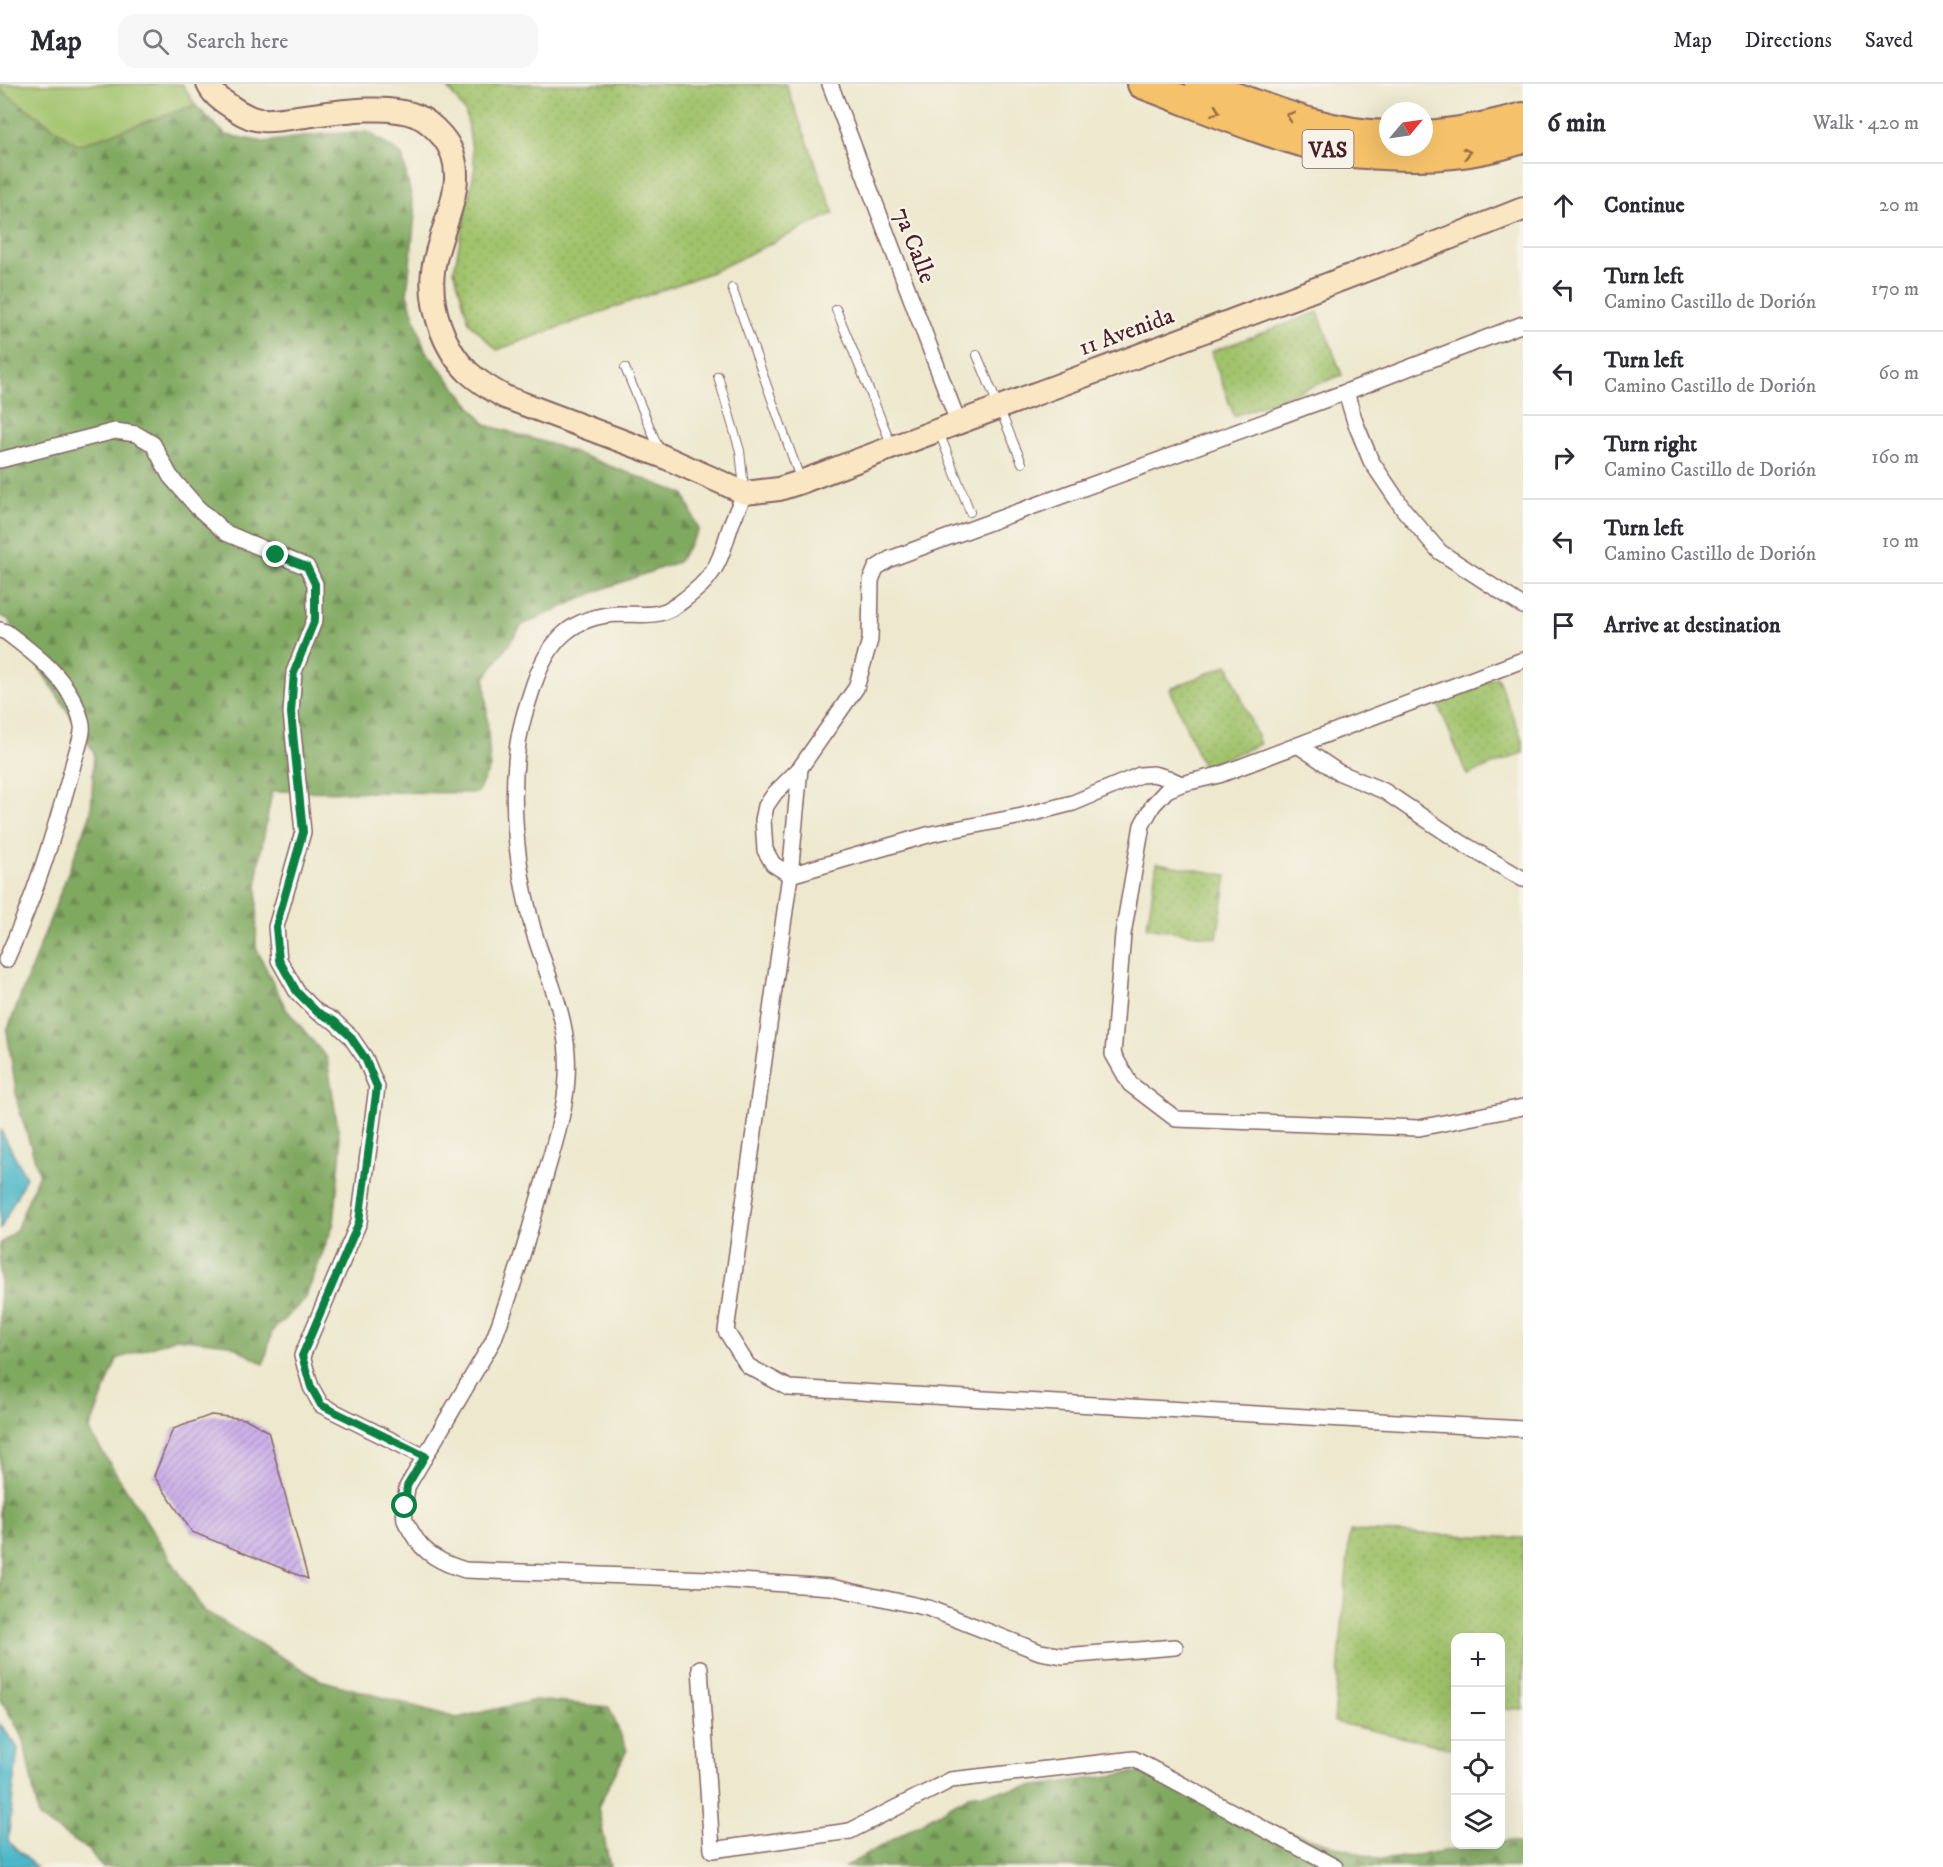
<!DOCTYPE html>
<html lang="en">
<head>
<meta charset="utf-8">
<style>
	body { margin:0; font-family:"IM FELL DW Pica",serif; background:#f7f7f7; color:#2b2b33 }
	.controls { position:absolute; right:18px; bottom:18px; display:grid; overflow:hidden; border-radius:12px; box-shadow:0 6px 24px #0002 }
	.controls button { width:54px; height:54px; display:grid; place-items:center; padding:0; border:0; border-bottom:2px solid #e1e1e2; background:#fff; color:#2b2b33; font:30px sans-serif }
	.compass { position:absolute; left:1379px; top:18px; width:54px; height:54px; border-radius:50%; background:#fff; box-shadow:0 6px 24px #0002; rotate:61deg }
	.stop { position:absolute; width:18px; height:18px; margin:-14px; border:4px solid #0b8043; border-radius:50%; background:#fff }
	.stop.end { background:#0b8043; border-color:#fff; box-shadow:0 2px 6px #0008 }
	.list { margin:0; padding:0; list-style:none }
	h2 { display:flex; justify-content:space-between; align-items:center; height:78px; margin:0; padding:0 24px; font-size:26px }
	h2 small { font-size:20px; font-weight:400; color:#7c7c81 }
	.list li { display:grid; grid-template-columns:39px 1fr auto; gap:18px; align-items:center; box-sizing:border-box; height:84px; padding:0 24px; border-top:2px solid #e1e1e2 }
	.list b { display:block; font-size:22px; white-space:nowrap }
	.list p { margin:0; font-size:20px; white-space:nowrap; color:#7c7c81 }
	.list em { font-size:20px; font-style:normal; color:#7c7c81 }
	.icon { flex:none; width:33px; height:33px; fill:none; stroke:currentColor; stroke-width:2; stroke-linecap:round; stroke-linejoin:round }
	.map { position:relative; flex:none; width:1523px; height:1783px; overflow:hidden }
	header { display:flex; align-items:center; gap:36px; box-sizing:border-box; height:84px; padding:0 30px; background:#fff; border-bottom:2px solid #e1e1e2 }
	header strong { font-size:28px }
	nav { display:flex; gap:33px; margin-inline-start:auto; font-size:21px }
	.search { width:420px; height:54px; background:#f7f7f7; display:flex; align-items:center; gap:15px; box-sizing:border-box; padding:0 21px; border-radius:18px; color:#7c7c81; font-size:22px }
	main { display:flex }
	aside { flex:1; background:#fff }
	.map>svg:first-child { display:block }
</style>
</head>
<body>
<header>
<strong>Map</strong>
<div class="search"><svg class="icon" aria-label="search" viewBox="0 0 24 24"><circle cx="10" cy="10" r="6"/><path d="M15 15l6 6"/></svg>Search here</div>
<nav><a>Map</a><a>Directions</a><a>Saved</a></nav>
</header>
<main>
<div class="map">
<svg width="1523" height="1783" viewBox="0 0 1523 1783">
	<defs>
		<pattern id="grass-dots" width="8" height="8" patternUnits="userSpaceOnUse" patternTransform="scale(1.5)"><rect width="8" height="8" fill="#a1c36c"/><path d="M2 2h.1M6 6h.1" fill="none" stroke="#8ca75e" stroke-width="1.8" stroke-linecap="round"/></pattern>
		<pattern id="forest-firs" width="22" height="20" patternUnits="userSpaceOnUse" patternTransform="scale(1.5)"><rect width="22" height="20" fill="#80a960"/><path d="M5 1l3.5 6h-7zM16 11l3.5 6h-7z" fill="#6b894f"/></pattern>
		<pattern id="building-hatch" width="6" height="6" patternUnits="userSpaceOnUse" patternTransform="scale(1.5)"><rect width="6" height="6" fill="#cdb2ea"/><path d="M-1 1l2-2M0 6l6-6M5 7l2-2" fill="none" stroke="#a890be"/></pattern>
	</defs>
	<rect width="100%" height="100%" fill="#f7f3e8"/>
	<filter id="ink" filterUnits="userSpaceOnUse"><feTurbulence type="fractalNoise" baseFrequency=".0167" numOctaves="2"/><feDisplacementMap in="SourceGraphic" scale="12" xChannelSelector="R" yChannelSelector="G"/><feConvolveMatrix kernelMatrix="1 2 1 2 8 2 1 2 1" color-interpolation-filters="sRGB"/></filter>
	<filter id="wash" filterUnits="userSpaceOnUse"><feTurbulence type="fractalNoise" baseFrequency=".008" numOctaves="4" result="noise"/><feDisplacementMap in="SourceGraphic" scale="24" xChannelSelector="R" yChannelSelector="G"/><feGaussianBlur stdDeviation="1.35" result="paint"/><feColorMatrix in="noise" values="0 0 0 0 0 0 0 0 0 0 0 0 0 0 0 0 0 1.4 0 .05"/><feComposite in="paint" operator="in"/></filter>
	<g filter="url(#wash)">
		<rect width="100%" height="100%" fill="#eee8ce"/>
		<g fill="url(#grass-dots)" stroke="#76714c" stroke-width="1.5">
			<polygon points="445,0 786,0 834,129 712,188 497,266 469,238 454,186 475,83 466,29"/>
			<polygon points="1318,228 1342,291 1234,332 1211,268"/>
			<polygon points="1228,581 1260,660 1203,683 1170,605"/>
			<polygon points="1497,593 1523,657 1523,669 1467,691 1437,617"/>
			<polygon points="1157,779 1227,791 1217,854 1147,843"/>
			<polygon points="1350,1447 1523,1454 1523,1626 1501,1625 1500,1554 1456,1554 1455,1665 1334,1638"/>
		</g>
		<g fill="url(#forest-firs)" stroke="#656446" stroke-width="1.5">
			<polygon points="0,5 78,61 195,21 226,51 264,58 325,50 368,48 402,71 415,130 407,210 425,266 486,341 557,362 684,410 699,446 678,478 600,506 522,541 485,594 490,683 477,709 272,707 258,783 256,864 286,925 327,974 341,1064 334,1139 305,1215 272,1247 264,1280 229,1260 176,1254 117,1275 89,1347 203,1526 320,1596 457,1634 535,1616 609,1623 627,1666 598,1723 610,1783 102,1783 89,1766 39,1734 23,1653 0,1614 0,1160 16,1146 39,1089 18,1021 7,947 91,729 94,668 8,535 0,532"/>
			<polygon points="1139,1688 1260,1739 1382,1776 1485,1761 1500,1760 1501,1758 1510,1757 1523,1761 1523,1783 845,1783 969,1711"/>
		</g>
		<polygon fill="#a1c36c" stroke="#76714c" stroke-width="1.5" points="0,0 182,0 195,21 78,61 0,5"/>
		<g fill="#4cb7c8" stroke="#4b6b7a" stroke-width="1.5">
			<polygon points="0,1045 26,1093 0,1146"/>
			<polygon points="0,1640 18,1664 8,1757 36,1783 0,1783"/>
		</g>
		<g id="blocks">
			<polygon fill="url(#building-hatch)" points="211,1331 246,1335 268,1347 308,1495 192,1448 154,1392 173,1345"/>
		</g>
	</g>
	<g filter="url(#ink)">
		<use href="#blocks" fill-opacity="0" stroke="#836564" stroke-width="1.5"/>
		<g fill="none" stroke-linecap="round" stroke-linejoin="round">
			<g stroke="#836564" stroke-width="10">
				<g id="lane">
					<polyline points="732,204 801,397"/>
					<polyline points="836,225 892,362"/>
					<polyline points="977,271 1022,379"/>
					<polyline points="625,284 659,365"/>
					<polyline points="718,292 740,367 744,404"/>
					<polyline points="939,348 970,428"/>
				</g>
			</g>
			<g stroke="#836564" stroke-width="18">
				<g id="street">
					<polyline points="830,0 958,338"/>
					<polyline points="1523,240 1346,308 930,460 890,475 876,484 871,496 870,556 856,604 800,684 775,709 766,722 763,736 765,766 773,780 790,791 726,1247 748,1282 789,1304 1523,1345"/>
					<polyline points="1346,308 1355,338 1371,377 1404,426 1440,468 1523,522"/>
					<polyline points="0,376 115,347 136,350 153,360 170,392 197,423 226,449 307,483 315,500 315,535 294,588 291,629 303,748 276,843 279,876 297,908 317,928 334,937 350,952 365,974 377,1003 359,1138 302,1272 311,1303 321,1321 425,1373"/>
					<path d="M 745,409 C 740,420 735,430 731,441 C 725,458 721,477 710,491 C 704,500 694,508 685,515 C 661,535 647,530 619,530 C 572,532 549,556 534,600 C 527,621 519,645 517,668 C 510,726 518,789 533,845 C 545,886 565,927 567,970 C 570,1014 556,1054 544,1096 C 529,1150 513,1205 493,1257 L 407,1403 C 406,1413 403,1425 405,1436 C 406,1440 410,1445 412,1449 C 424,1470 442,1479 465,1486 L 708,1495 L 831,1503 L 928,1524 L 1040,1568 L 1064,1572 L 1175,1563"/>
					<path d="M 0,546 L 6,548 C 38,572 74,599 82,641 C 84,650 75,671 73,681 C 55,747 35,813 6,876"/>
					<polyline points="1523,576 1219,691 1181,700 1167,706 1153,721 1142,741 1123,850 1113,970 1130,1000 1176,1035 1419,1044 1523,1023"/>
					<polyline points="1299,662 1338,688 1384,707 1460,758 1523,795"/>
					<polyline points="800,684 790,791 931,750 1022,732 1073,719 1140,691 1153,690 1168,694 1181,700"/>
					<polyline points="700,1584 712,1766 850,1747 951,1696 1134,1675 1335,1783"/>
				</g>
			</g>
			<g stroke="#836564" stroke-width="26">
				<path id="secondary" d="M 208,0 C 212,10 221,16 230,22 C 240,29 251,36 263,36 C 272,37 282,35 290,34 C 325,30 385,18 417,32 C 427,36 435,44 442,52 C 476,92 438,144 433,187 C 429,221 443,264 468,288 C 479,298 492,306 505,313 L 662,372 L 745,409 L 779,405 L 801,398 C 1042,306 1284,220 1523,125"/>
			</g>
			<g stroke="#836564" stroke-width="32">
				<g id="highway">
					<path d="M 1142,0 C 1201,22 1262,49 1324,64 C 1343,69 1363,70 1383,71 C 1434,74 1473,71 1523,55"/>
					<path d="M 1200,0 C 1260,21 1323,50 1388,51"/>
					<path d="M 1424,51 C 1458,49 1490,42 1523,33"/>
				</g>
			</g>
			<use href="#lane" stroke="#fff" stroke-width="8"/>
			<use href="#street" stroke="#fff" stroke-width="15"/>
			<use href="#secondary" stroke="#fbe6c4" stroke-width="22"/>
			<use href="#highway" stroke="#f5c16b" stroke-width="28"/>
		</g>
		<defs><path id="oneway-chevron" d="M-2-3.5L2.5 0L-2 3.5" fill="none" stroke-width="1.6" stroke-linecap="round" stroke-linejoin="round" transform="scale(1.5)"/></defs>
		<g stroke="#976848">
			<use href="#oneway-chevron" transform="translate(1216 27) rotate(20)"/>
			<use href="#oneway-chevron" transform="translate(1290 32) rotate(-160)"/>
			<use href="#oneway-chevron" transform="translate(1467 69) rotate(-11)"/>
		</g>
	</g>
	<g fill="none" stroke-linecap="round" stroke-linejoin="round" filter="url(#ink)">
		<polyline stroke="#0b8043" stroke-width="8" points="276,471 307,483 315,500 315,535 294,588 291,629 303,748 276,843 279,876 297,908 317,928 334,937 350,952 365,974 377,1003 359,1138 302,1272 311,1303 321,1321 425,1372 407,1402 405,1422"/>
	</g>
	<g text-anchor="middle" stroke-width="4.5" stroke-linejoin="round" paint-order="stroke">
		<rect fill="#f7f3e8" stroke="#7e5f64" stroke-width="1.5" x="1302.5" y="46" width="51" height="38" rx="4.5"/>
		<g font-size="22" font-weight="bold" fill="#4a1f2b">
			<text x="1328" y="73">VAS</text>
		</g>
		<g font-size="24" fill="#4a1f2b" stroke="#f7f3e8">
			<text transform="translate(915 161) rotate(69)" y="8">7a Calle</text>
			<text transform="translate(1126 247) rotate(-20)" y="8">11 Avenida</text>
		</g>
	</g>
</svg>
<div class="controls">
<button>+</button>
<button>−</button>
<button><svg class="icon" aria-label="locate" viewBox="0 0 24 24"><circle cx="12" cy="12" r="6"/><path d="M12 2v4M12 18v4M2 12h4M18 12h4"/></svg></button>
<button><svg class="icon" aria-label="layers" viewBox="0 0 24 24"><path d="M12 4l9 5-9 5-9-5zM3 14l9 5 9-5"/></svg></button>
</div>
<svg class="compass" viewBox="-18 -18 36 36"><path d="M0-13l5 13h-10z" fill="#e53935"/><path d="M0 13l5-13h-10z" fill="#7c7c81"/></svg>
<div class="stop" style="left:405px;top:1422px"></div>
<div class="stop end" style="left:276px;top:471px"></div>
</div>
<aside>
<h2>6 min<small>Walk · 420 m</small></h2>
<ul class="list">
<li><svg class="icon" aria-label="ahead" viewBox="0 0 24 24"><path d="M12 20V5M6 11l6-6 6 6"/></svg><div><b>Continue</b></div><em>20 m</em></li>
<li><svg class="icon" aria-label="left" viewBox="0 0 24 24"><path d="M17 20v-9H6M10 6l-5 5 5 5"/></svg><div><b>Turn left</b><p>Camino Castillo de Dorión</p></div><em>170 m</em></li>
<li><svg class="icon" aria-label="left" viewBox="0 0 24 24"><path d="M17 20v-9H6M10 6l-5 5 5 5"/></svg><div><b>Turn left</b><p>Camino Castillo de Dorión</p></div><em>60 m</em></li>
<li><svg class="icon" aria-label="right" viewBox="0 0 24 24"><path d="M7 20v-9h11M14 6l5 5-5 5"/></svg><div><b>Turn right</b><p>Camino Castillo de Dorión</p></div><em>160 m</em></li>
<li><svg class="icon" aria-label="left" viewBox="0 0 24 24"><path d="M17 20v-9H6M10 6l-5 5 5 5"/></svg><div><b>Turn left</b><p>Camino Castillo de Dorión</p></div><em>10 m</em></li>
<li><svg class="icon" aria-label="arrive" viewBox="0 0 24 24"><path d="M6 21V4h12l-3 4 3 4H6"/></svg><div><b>Arrive at destination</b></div></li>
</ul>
</aside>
</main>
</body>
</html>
